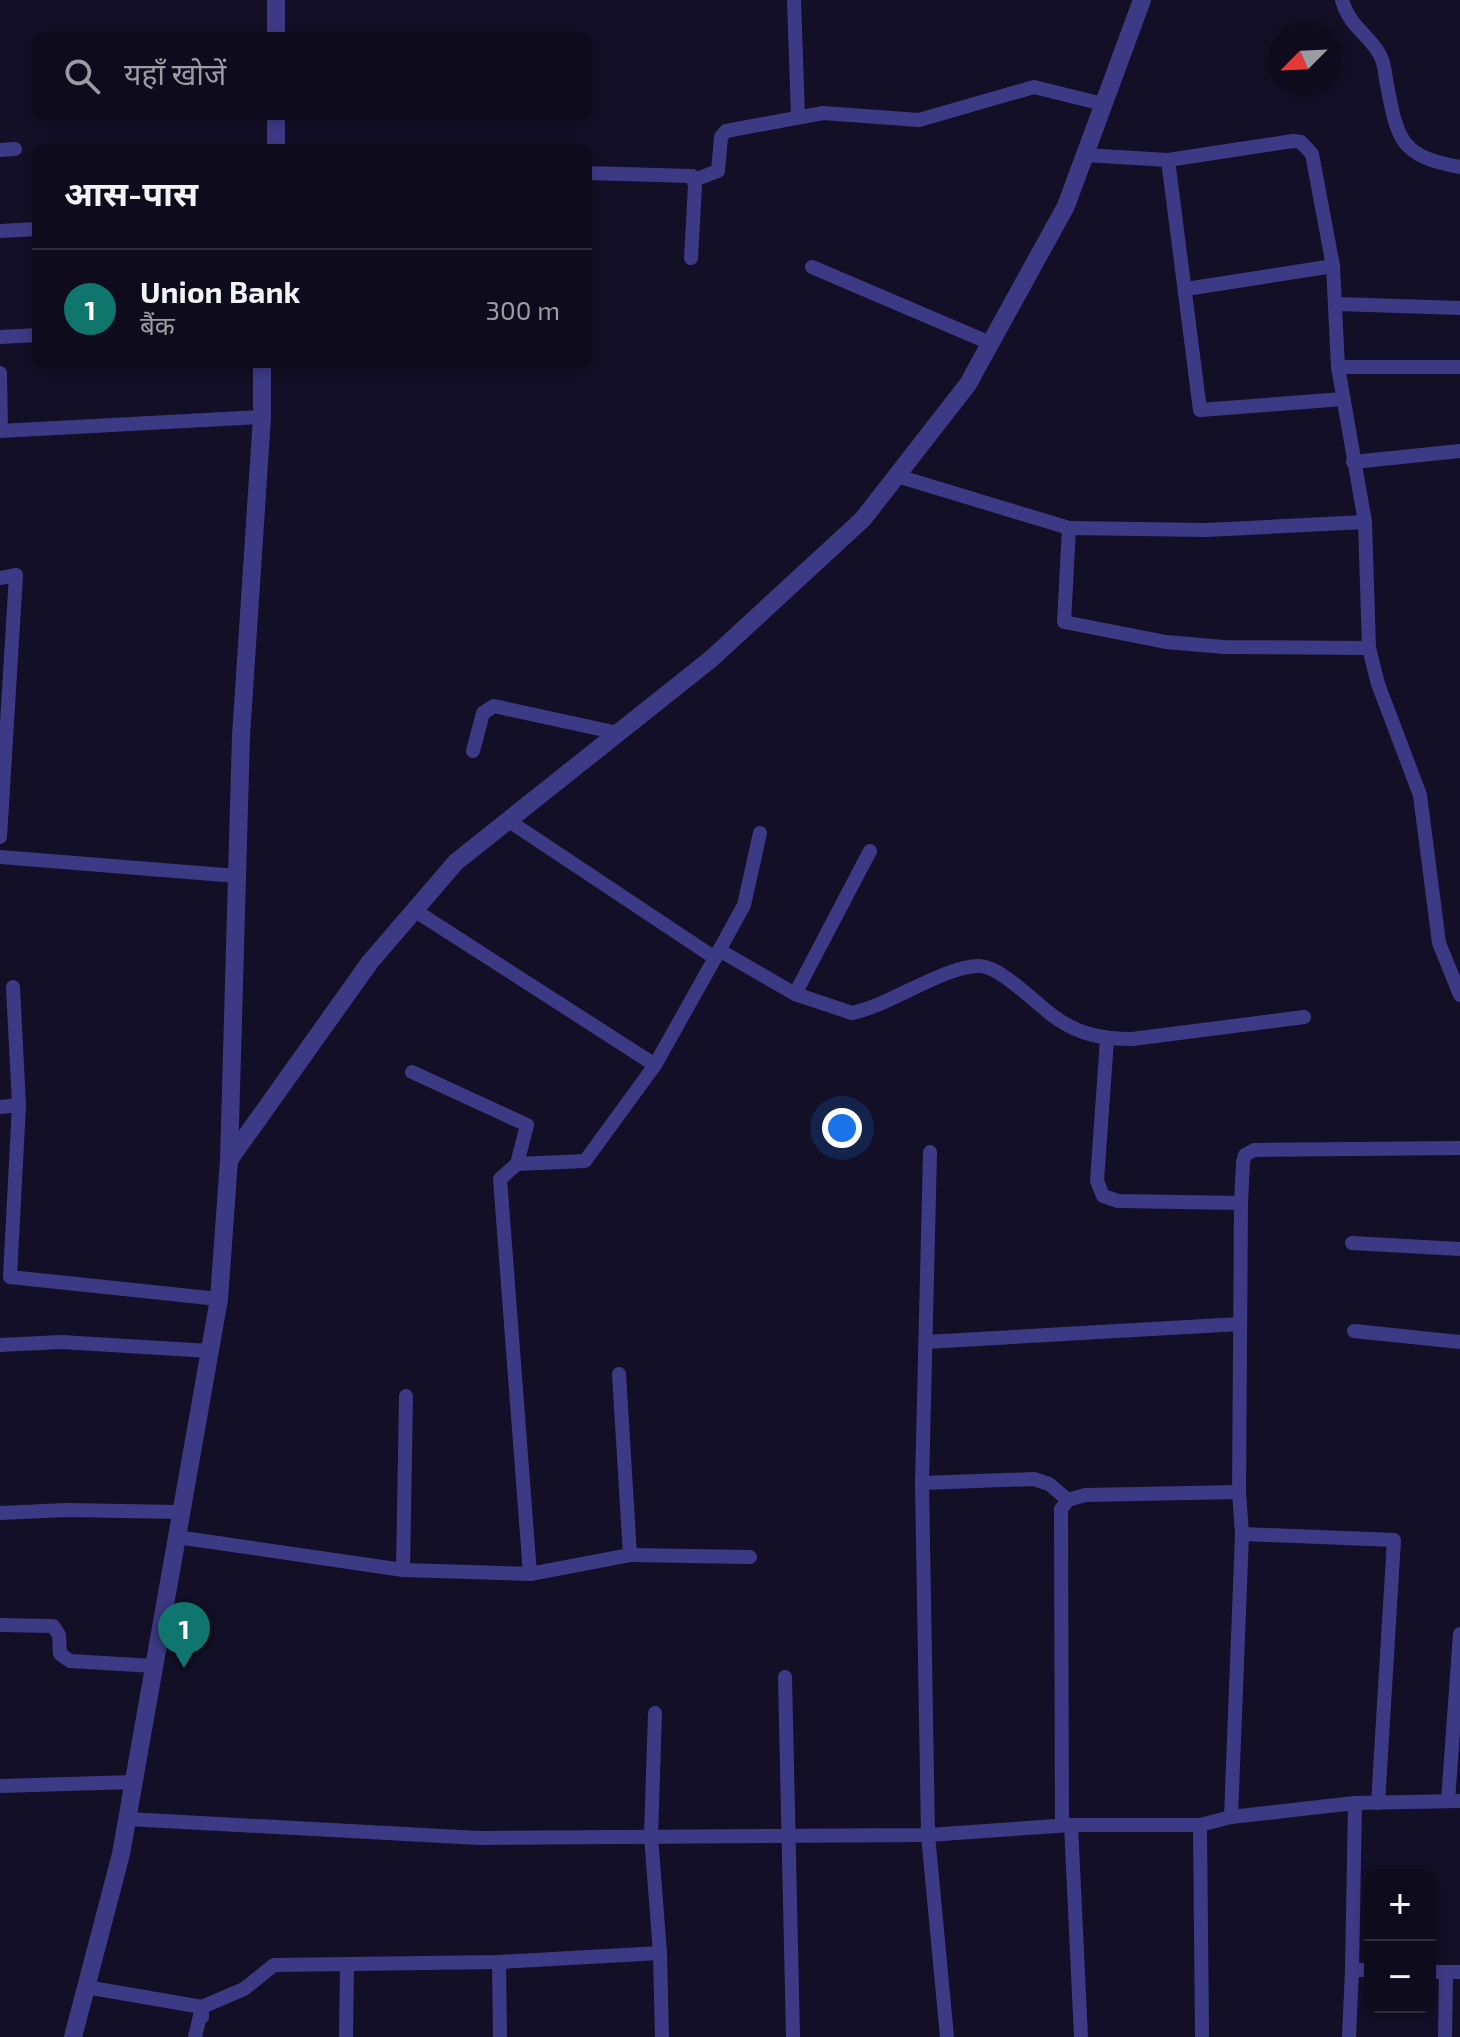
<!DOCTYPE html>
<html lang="hi">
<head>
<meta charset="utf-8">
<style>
	body { margin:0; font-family:"Exo 2","Noto Sans Devanagari",sans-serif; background:#1c1929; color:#f1f3f6 }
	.controls { position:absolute; right:24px; bottom:24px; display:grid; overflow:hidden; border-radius:16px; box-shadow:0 4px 12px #0003 }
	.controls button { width:72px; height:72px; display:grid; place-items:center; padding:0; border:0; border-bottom:2px solid #2e2b3b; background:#0e0b1c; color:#f1f3f6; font:40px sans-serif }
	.compass { position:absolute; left:1268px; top:24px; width:72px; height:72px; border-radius:50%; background:#0e0b1c; box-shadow:0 4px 12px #0003; rotate:246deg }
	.you { position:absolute; left:842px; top:1128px; width:28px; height:28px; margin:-20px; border:6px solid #fff; border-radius:50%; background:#1a73e8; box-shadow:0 0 0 12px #1a73e833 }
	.badge { display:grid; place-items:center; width:52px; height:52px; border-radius:50%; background:#0f766e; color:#fff; font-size:26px; font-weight:700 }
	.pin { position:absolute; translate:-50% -66px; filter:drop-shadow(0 2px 4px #0008) }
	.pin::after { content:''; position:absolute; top:42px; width:28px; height:24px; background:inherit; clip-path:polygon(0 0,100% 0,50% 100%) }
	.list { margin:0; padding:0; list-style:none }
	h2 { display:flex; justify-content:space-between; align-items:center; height:104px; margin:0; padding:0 32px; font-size:34px }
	h2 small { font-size:26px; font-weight:400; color:#9b9ba3 }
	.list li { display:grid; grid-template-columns:52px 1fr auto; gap:24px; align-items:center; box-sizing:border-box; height:120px; padding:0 32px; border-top:2px solid #2e2b3b }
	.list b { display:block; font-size:30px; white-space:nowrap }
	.list p { margin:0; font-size:26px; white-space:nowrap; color:#9b9ba3 }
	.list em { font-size:26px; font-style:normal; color:#9b9ba3 }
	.icon { flex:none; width:44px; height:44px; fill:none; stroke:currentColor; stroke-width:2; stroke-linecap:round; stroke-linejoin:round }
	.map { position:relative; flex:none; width:1460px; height:2037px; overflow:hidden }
	.search { position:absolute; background:#0e0b1c; box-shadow:0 4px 12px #0003; left:32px; top:32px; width:560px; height:88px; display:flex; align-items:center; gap:20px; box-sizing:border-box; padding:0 28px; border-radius:16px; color:#9b9ba3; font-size:30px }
	.panel { position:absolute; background:#0e0b1c; box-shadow:0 4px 12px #0003; left:32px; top:144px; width:560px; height:224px; border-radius:16px }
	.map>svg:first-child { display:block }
</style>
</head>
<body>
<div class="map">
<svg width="1460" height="2037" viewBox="0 0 1460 2037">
	<rect width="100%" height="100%" fill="#130f26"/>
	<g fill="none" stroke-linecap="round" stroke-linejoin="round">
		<g stroke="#3d3a85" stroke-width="14">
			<polyline points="794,0 798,116"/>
			<path d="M 1342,0 C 1350,28 1368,33 1380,55 C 1385,64 1385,75 1387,85 C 1398,142 1401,156 1460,167"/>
			<polyline points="0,150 15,149"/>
			<polyline points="1084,155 1168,160 1293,141 1301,142 1312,154 1333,266 1338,367 1365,522 1369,648 1378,684 1420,795 1439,943 1460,995"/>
			<polyline points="1168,160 1200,410 1343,399"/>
			<polyline points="586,173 692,176 695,186 691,258"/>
			<polyline points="694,180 718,171 721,137 726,131 823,113 919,120 1034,87 1103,104"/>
			<polyline points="0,231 38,229"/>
			<polyline points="812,267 990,343"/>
			<polyline points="1186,289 1333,266"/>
			<polyline points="1337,304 1460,308"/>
			<polyline points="0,337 38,335"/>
			<polyline points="1338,367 1460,367"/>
			<polyline points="0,373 1,431"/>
			<polyline points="0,431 262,417"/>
			<polyline points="1353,462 1460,451"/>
			<polyline points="897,476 1069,528"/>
			<polyline points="1365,522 1206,530 1069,528 1064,622 1166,642 1224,647 1369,648"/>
			<polyline points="0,578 16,575 0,837"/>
			<polyline points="473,751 483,713 494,706 618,733"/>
			<polyline points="0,857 237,876"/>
			<polyline points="414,910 655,1065"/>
			<path d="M 719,950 L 795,994 L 852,1013 C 889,1006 945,965 980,966 C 1002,967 1037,1005 1056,1018 C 1080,1035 1104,1039 1132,1039 L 1304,1017"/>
			<polyline points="715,958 744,905 760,833"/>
			<polyline points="13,987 19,1105"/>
			<polyline points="795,994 870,851"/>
			<polyline points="1107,1039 1097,1181 1103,1196 1118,1201 1241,1203 1239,1492 1242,1534 1231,1817"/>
			<polyline points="412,1072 527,1125 517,1164"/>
			<polyline points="0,1107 19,1105 10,1277 219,1299"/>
			<polyline points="930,1152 922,1483 928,1835 947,2037"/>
			<polyline points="1241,1203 1243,1162 1245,1155 1254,1150 1460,1148"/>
			<polyline points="1352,1243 1460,1249"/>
			<polyline points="1354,1331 1460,1342"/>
			<polyline points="926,1342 1240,1324"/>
			<polyline points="0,1345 61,1342 210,1351"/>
			<polyline points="922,1483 1034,1479 1049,1484 1068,1500"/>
			<polyline points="0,1513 66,1510 181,1512"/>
			<polyline points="1242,1534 1394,1540 1378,1803"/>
			<polyline points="177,1537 403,1570 530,1574 500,1179 517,1164 585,1161 655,1065 715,958 509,821"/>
			<polyline points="630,1555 750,1557"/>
			<polyline points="403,1570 406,1396"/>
			<polyline points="530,1574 630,1555 619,1374"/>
			<polyline points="0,1625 53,1626 59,1635 60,1654 70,1661 154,1666"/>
			<polyline points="785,1677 793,2037"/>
			<polyline points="0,1786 133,1782"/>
			<polyline points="1448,1801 1460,1634"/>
			<polyline points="1355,1803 1352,1970 1370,1970"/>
			<polyline points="127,1819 479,1838 928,1835 1071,1825 1200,1825 1231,1817 1355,1803 1460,1801"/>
			<polyline points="1062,1825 1061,1509 1068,1500 1085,1495 1239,1492"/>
			<polyline points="1071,1825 1081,2037"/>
			<polyline points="1200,1825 1202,2034"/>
			<polyline points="660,1953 662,2037"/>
			<polyline points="499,1962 500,2037"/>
			<polyline points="1430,1972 1460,1972"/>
			<polyline points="86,1987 202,2007 202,2017"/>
			<polyline points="195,2037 202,2007 244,1989 274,1965 499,1962 660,1953 651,1836 655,1713"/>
			<polyline points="346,2037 347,1965"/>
			<polyline points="1349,2037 1352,1970"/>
			<polyline points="1445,2037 1446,1973"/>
		</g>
		<g stroke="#3d3a85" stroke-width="18">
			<polyline points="276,0 276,38"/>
			<polyline points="276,114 276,150"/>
			<polyline points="229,1160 370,962 456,862 711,659 863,519 968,384 1066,206 1142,0"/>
			<polyline points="73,2037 121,1854 219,1299 229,1160 241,736 262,417 262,362"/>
		</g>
	</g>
</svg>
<div class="controls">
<button>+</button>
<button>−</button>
</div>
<svg class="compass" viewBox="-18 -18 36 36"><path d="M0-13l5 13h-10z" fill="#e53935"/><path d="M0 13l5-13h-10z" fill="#9b9ba3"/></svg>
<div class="you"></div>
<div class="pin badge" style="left:184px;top:1668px">1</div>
<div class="search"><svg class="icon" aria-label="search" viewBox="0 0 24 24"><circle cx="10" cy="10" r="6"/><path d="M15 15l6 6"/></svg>यहाँ खोजें</div>
<section class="panel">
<h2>आस-पास<small></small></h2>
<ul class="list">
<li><span class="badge">1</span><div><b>Union Bank</b><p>बैंक</p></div><em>300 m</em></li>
</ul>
</section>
</div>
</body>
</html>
